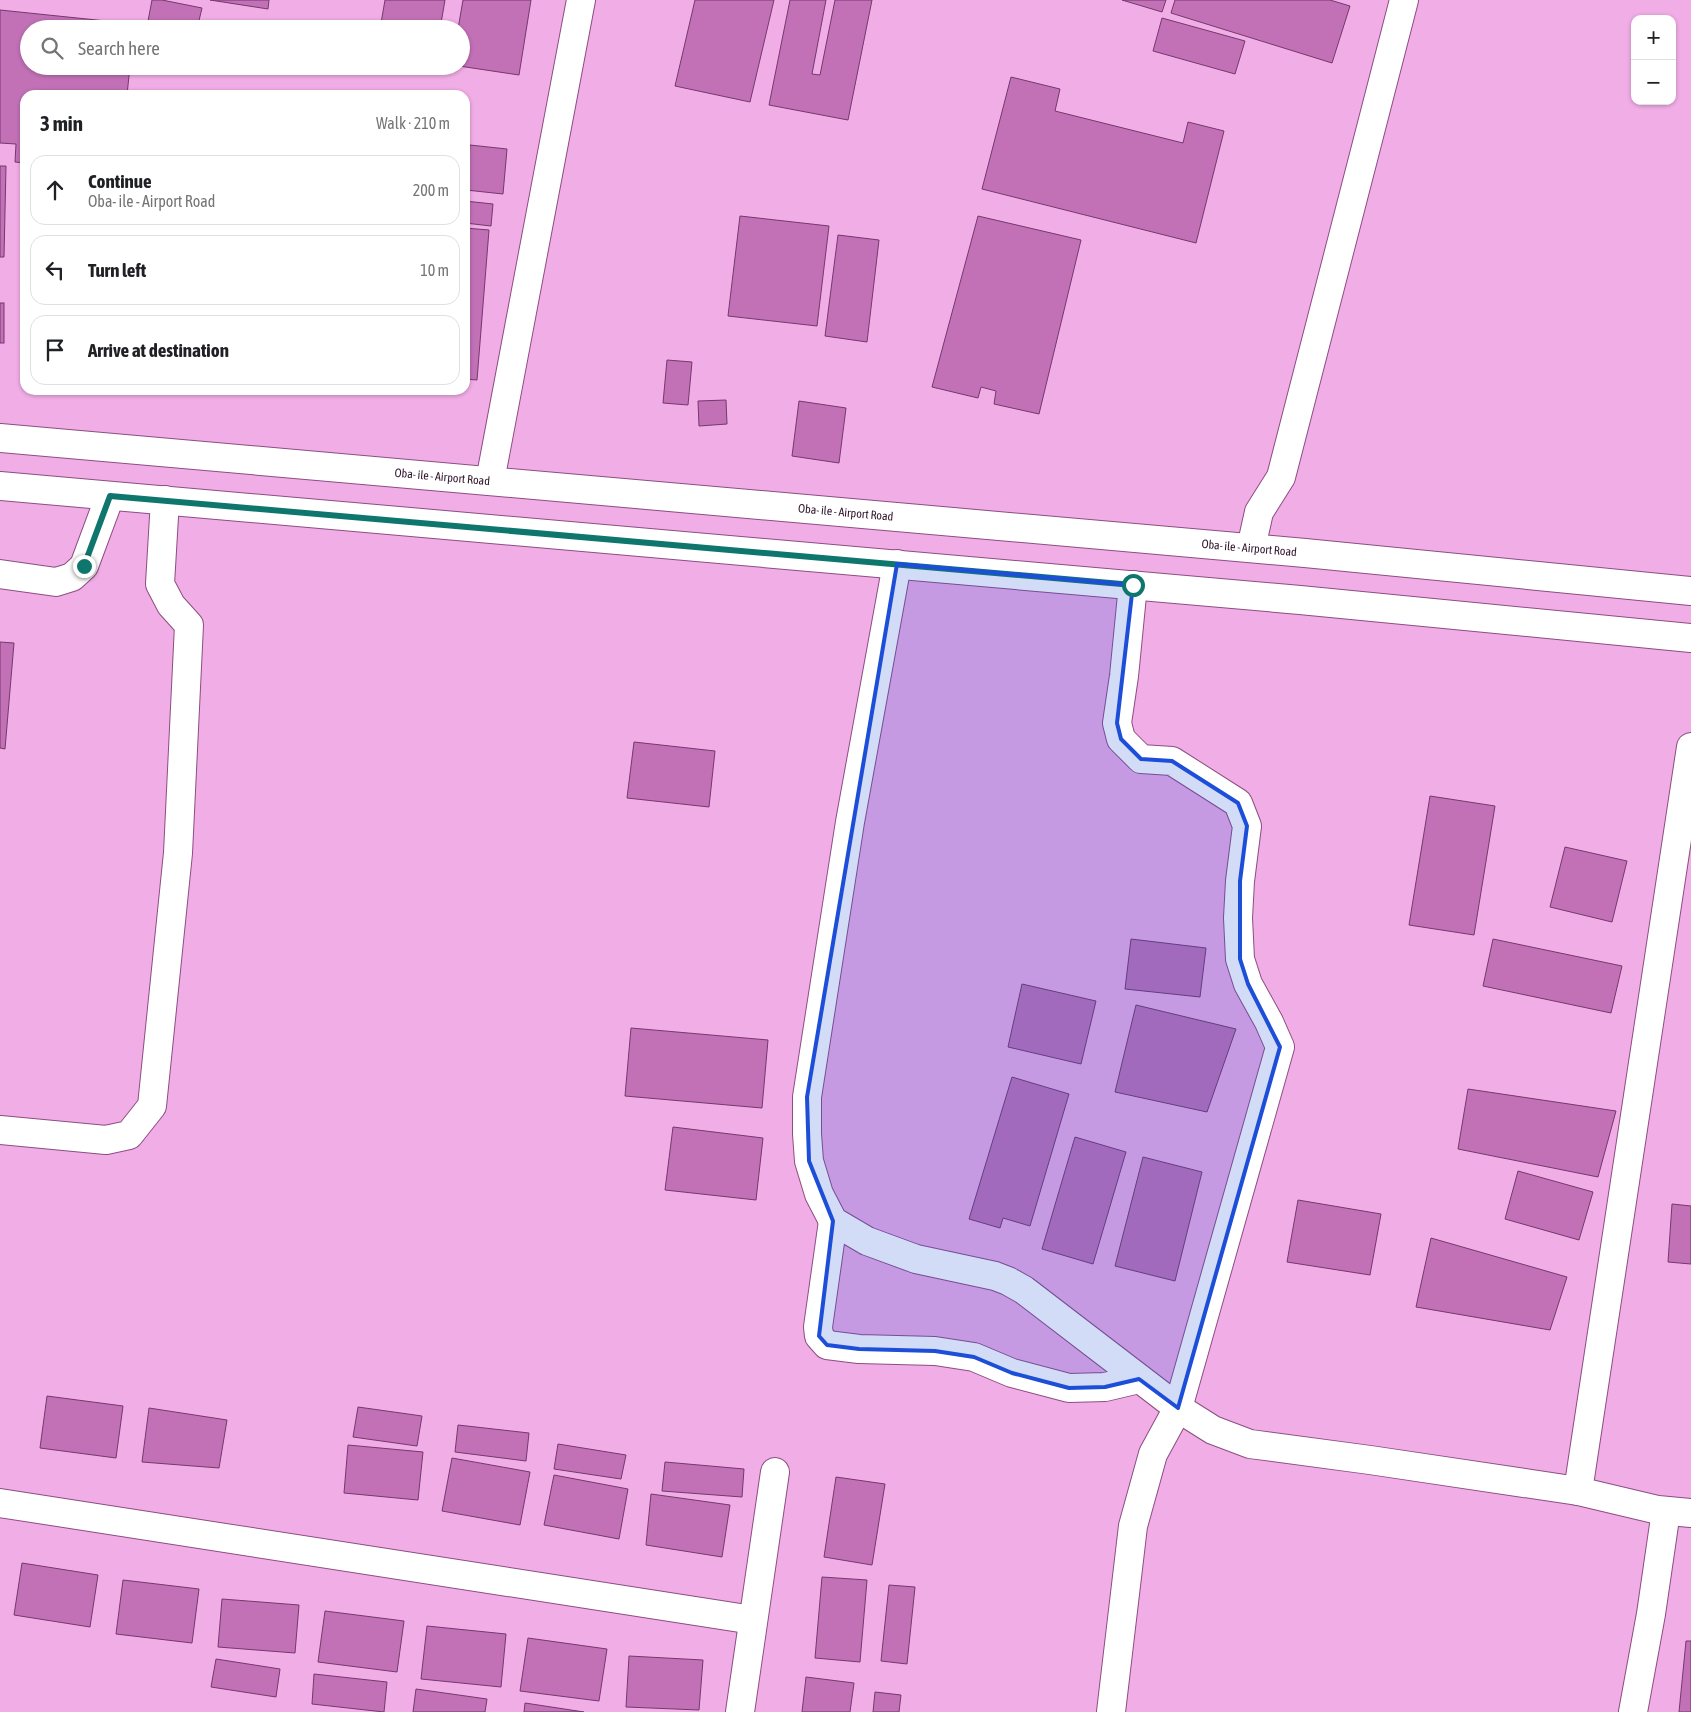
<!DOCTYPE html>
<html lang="en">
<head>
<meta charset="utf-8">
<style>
	body { margin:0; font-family:"Asap Condensed",sans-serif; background:#f2f2f2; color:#202124 }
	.controls { position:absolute; right:15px; top:15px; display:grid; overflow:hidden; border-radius:10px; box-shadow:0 1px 4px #0004 }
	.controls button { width:45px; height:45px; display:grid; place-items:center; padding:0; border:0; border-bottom:1px solid #e0e0e0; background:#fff; color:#202124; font:25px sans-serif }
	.stop { position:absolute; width:15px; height:15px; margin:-11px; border:4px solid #0f766e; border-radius:50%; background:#fff }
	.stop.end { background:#0f766e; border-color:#fff; box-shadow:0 1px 5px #0008 }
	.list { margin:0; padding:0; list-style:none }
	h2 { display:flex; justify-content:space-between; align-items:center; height:65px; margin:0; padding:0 20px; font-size:21px }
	h2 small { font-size:16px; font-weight:400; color:#757577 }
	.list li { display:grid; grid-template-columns:32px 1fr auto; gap:15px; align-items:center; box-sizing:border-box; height:70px; margin:0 10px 10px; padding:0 10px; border:1px solid #e0e0e0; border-radius:15px }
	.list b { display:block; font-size:19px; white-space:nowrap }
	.list p { margin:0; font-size:16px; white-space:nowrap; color:#757577 }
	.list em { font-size:16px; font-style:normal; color:#757577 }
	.icon { flex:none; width:28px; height:28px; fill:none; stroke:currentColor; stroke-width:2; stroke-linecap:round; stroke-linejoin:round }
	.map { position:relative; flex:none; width:1691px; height:1712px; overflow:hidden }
	.search { position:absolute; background:#fff; box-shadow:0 1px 4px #0004; left:20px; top:20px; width:450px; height:55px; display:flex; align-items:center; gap:12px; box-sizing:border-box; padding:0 18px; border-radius:28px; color:#757577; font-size:19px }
	.panel { position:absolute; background:#fff; box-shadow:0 1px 4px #0004; left:20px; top:90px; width:450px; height:305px; border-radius:15px }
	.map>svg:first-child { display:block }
</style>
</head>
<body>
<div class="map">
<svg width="1691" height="1712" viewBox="0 0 1691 1712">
	<rect width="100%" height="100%" fill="#f1ade6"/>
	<g fill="#c271b7" stroke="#74396c">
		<polygon points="152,0 162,0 202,8 197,29 182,29 148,21"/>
		<polygon points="210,0 269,0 268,9"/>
		<polygon points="385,0 445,0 440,29 380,29"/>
		<polygon points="463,0 531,0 519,75 459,66 461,66 461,29 458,29"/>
		<polygon points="695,0 774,0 750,102 675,86"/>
		<polygon points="790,0 826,0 812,74 820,75 835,0 872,0 848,120 769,105"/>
		<polygon points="1122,0 1166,0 1162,12"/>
		<polygon points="1175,0 1330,0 1350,6 1332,63 1171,13"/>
		<polygon points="0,10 135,24 134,29 29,29 29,66 130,66 127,95 25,95 25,163 15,162 16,144 0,143"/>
		<polygon points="1162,18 1245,41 1235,74 1153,51"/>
		<polygon points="1011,77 1060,89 1055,111 1183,143 1188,122 1224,131 1196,243 982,189"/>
		<polygon points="470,145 507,149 503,194 466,190"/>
		<polygon points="0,166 6,166 4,257 0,257"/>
		<polygon points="465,201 493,204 491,226 465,223"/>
		<polygon points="740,216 829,226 817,326 728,316"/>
		<polygon points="978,216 1081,240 1039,414 994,404 996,391 981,387 978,398 932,387"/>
		<polygon points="465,228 489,230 477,380 465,379"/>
		<polygon points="838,235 879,240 867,342 825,336"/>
		<rect x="0" y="303" width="4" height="40"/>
		<polygon points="667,360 692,362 688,405 663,403"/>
		<polygon points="726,400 727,424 699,426 698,401"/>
		<polygon points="799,401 846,408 839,463 792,456"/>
		<polygon points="0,642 14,643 5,749 0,748"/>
		<polygon points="634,742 715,751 709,807 627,798"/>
		<polygon points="1430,796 1495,806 1474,935 1409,925"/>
		<polygon points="1565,847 1627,861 1612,922 1550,907"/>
		<polygon points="1131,939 1206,948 1200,997 1125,989"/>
		<polygon points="1493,939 1622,966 1611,1013 1483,986"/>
		<polygon points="1022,984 1096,1001 1081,1064 1008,1047"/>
		<polygon points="1136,1005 1236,1029 1207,1112 1115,1092"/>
		<polygon points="631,1028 768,1040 762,1108 625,1096"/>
		<polygon points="1012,1077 1069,1094 1030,1226 1003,1218 1000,1228 969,1219"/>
		<polygon points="1468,1089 1616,1111 1598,1177 1458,1149"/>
		<polygon points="673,1127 763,1138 756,1200 665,1190"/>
		<polygon points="1075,1137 1126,1152 1093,1264 1042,1249"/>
		<polygon points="1143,1157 1202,1172 1175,1281 1115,1266"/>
		<polygon points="1518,1171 1593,1192 1579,1240 1505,1219"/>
		<polygon points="1298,1200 1381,1214 1370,1275 1287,1262"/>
		<polygon points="1672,1204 1691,1206 1691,1264 1668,1262"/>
		<polygon points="1431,1238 1567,1277 1550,1330 1416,1307"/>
		<polygon points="47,1396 123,1406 116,1458 40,1448"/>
		<polygon points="358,1407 422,1416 417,1446 353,1437"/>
		<polygon points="149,1408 227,1420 219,1468 142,1462"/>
		<polygon points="458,1425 529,1433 526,1461 455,1452"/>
		<polygon points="558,1444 626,1455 621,1479 554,1469"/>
		<polygon points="348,1445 423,1452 418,1500 344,1493"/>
		<polygon points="452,1458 530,1472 520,1525 442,1511"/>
		<polygon points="665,1462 744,1469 742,1497 662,1491"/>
		<polygon points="554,1475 628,1489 619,1539 544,1525"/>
		<polygon points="836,1477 885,1484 872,1565 824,1557"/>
		<polygon points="651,1494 730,1505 722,1557 646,1545"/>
		<polygon points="22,1563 98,1575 90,1627 14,1615"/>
		<polygon points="822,1577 867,1580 860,1662 815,1658"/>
		<polygon points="123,1580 199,1589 192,1643 116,1634"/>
		<polygon points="889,1585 915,1587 907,1664 881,1661"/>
		<polygon points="222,1599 299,1605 295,1653 218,1647"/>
		<polygon points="325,1611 404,1621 397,1672 318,1662"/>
		<polygon points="427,1626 506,1634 501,1687 421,1679"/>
		<polygon points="528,1638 607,1649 599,1701 520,1691"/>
		<polygon points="1686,1641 1691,1641 1691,1712 1679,1712"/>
		<polygon points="629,1656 703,1660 699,1710 626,1707"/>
		<polygon points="216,1659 280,1669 276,1697 211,1687"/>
		<polygon points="314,1674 387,1682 384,1712 312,1704"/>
		<polygon points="806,1677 854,1683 850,1712 802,1712"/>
		<polygon points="416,1689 487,1699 485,1712 413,1712"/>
		<polygon points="875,1692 901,1695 899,1712 873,1712"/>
		<polygon points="525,1703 584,1712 524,1712"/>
	</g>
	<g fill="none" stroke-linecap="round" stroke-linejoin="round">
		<g stroke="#8b4e82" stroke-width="30">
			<g id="minor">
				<polyline points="490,481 581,0"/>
				<polyline points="1251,548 1259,512 1281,477 1404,0"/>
				<polyline points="897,564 850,822 807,1097 807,1134 809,1161 819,1194 833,1221 867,1241 916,1259 995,1276 1008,1281 1024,1290 1178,1408 1213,1430 1250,1444 1370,1460 1578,1491 1658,1510 1691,1513"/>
				<polyline points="0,574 56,582 72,577 84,566 110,496"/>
				<polyline points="0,1130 106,1140 129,1135 152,1106 178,853 189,625 171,605 160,584 165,500"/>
				<polyline points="833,1221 818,1327 819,1336 827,1345 859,1349 935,1351 974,1357 1012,1373 1069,1388 1105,1387 1139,1379"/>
				<polyline points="1578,1491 1691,747"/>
				<polyline points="0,1503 753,1620"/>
				<polyline points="740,1712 775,1472"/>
				<polyline points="1111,1712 1133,1526 1153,1454 1178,1408 1280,1047 1269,1022 1248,984 1240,959 1238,918 1240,881 1247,826 1238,803 1172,761 1141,759 1121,739 1117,723 1124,676 1133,585"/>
				<polyline points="1633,1712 1651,1614 1666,1511"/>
			</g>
		</g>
		<g stroke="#8b4e82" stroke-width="30">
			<g id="major">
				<path id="s1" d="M 0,438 L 1305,553 L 1691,591"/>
				<polyline points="0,486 1300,600 1691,638"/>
			</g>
		</g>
		<use href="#minor" stroke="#fff" stroke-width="28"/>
		<use href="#major" stroke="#fff" stroke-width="28"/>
	</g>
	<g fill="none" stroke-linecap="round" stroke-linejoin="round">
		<polyline stroke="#0f766e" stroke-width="6" points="84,566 110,496 1133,585"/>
	</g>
	<path fill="#1d4ed8" fill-opacity="0.2" stroke="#1d4ed8" stroke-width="4" stroke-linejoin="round" d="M 897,564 L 1133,585 L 1117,723 L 1121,739 L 1141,759 L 1172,761 L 1238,803 L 1247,826 L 1240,881 L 1240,959 L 1248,984 L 1280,1047 L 1178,1408 L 1139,1379 L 1105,1387 L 1069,1388 L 1012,1373 L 974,1357 L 935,1351 L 859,1349 L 827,1345 L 819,1336 L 833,1221 L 809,1161 L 807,1097 Z"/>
	<g text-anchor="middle" stroke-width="4.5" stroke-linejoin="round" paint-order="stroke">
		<g font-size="12" fill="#30162c" stroke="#f1ade6">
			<text dy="4" stroke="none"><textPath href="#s1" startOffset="444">Oba- ile - Airport Road</textPath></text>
			<text dy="4" stroke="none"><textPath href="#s1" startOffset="849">Oba- ile - Airport Road</textPath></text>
			<text dy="4" stroke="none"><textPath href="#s1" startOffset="1254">Oba- ile - Airport Road</textPath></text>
		</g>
	</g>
</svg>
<div class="controls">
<button>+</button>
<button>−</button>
</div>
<div class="stop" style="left:1133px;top:585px"></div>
<div class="stop end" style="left:84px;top:566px"></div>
<div class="search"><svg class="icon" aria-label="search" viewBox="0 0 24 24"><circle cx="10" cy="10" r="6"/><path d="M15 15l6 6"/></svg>Search here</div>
<section class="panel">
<h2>3 min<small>Walk · 210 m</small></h2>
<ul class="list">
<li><svg class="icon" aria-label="ahead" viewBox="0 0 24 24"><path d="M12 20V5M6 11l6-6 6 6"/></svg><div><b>Continue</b><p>Oba- ile - Airport Road</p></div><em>200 m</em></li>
<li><svg class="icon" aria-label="left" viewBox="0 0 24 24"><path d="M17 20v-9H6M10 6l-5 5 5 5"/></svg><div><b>Turn left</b></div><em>10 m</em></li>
<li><svg class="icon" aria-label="arrive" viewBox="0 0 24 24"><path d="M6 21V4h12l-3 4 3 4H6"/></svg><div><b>Arrive at destination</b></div></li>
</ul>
</section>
</div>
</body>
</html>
